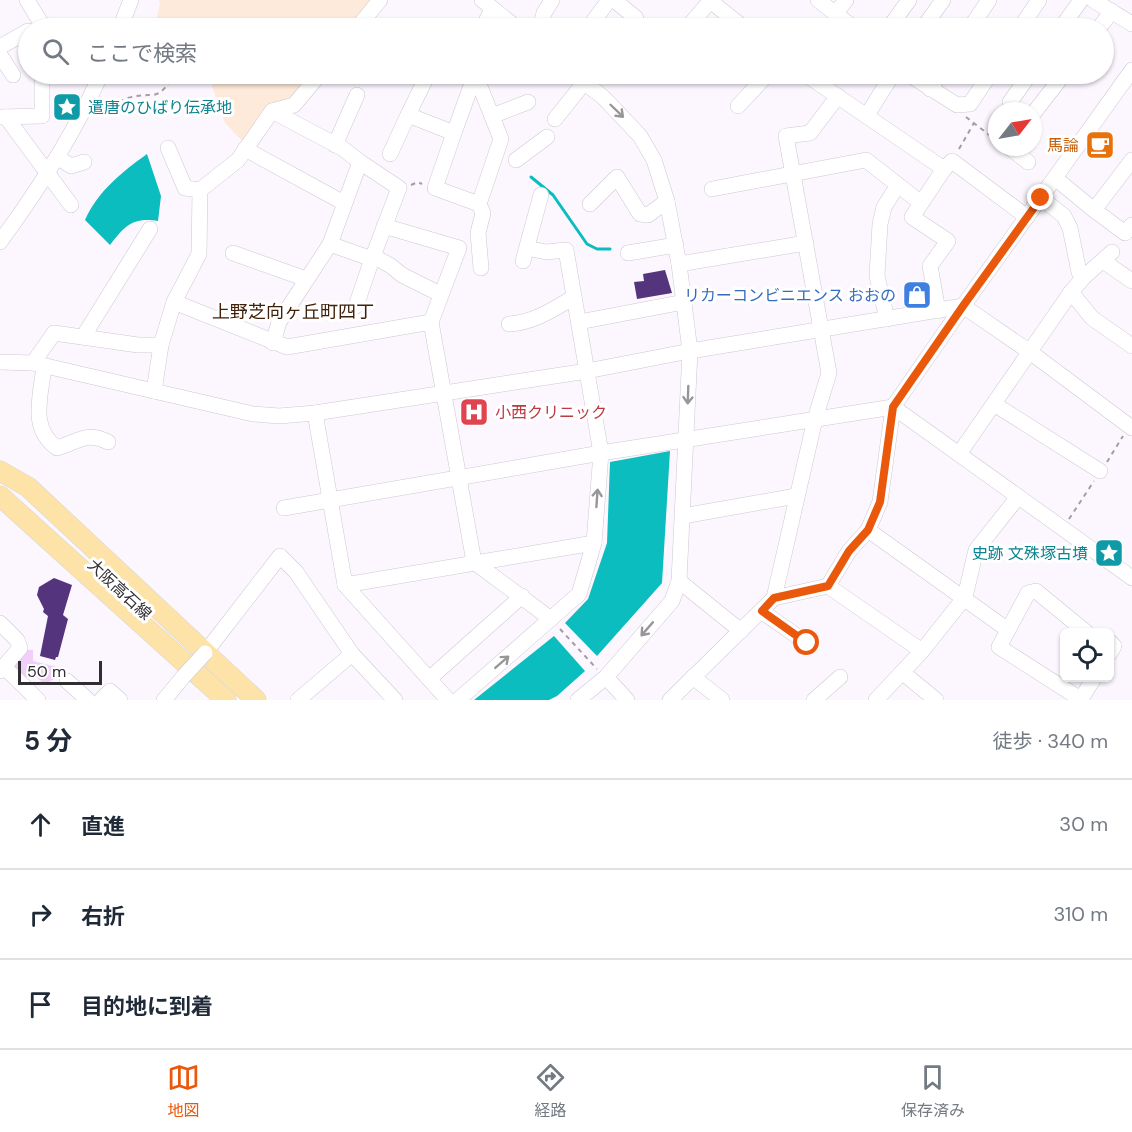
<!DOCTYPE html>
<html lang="ja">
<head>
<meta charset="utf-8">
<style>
	body { margin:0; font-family:"DM Sans","Noto Sans JP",sans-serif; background:#f2f2f3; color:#1f2937 }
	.controls { position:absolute; right:18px; bottom:18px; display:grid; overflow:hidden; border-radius:9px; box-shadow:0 2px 4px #0004 }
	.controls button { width:54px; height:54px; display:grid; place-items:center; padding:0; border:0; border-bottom:2px solid #e0e1e3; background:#fff; color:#1f2937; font:30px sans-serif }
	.compass { position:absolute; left:988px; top:102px; width:54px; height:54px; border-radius:50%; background:#fff; box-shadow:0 2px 4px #0004; rotate:59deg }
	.scale { position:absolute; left:18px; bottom:15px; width:84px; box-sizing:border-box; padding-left:6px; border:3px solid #302e31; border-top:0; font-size:16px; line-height:21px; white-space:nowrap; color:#302e31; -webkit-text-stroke:4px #fff; paint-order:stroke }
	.stop { position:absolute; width:18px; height:18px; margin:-14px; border:4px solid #ea580c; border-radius:50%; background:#fff }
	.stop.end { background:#ea580c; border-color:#fff; box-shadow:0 2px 6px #0008 }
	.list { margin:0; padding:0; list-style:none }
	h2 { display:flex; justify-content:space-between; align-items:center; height:78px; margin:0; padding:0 24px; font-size:26px }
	h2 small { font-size:20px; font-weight:400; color:#747a83 }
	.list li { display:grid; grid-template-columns:39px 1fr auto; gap:18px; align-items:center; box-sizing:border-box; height:90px; padding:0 24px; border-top:2px solid #e0e1e3 }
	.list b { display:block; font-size:22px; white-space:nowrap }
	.list em { font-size:20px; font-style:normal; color:#747a83 }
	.icon { flex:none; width:33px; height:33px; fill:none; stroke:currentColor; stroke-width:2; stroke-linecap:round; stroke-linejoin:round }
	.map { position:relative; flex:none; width:1132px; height:700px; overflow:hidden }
	.search { position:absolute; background:#fff; box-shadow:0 2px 4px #0004; left:18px; right:18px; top:18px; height:66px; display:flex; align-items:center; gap:15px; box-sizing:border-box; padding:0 21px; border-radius:33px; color:#747a83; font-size:22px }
	.sheet { height:348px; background:#fff }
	nav { display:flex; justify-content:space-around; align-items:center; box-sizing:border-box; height:84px; border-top:2px solid #e0e1e3; background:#fff; font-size:16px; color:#747a83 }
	nav a { display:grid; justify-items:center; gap:3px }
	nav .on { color:#ea580c }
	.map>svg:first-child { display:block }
</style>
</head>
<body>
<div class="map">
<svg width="1132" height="700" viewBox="0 0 1132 700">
	<rect width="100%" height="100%" fill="#fcf6fe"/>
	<polygon fill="#f3e8f6" points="924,280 928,299 910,303 906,284"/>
	<g fill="#feeadb">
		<polygon points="159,0 370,0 348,28 173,28 156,23 160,3"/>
		<polygon points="208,74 312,74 302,79 295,98 243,142 225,123"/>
	</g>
	<polygon fill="#f1cff9" points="28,650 33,650 33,661 61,668 60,675 45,685 28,669 26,681 14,668 14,664"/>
	<g fill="#0bbdbe">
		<path d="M 147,154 L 161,196 L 158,221 C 132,217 125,226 110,245 L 85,220 C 98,191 122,172 147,154 Z"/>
		<polygon points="670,451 662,583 597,656 565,623 588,599 607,543 610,462"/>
		<polygon points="554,636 585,671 557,696 549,700 474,700"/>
	</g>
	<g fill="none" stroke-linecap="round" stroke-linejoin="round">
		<polyline stroke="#0bbdbe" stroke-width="3" points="531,177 553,195 587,244 597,249 610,249"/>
	</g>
	<g fill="#55347e">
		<polygon points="665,270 672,293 637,299 634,282 644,281 643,274"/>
		<polygon points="54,578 72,585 63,615 68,619 58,657 56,657 55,660 40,656 48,616 43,612 44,609 37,595 39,587"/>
	</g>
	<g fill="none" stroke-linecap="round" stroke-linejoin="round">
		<g stroke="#cec8d0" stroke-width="16">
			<g id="minor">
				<polyline points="27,0 44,28"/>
				<polyline points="482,0 517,28"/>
				<polyline points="614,0 636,18"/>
				<polyline points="709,0 744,28"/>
				<polyline points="818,0 854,28"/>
				<polyline points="1093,0 1132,24"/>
				<polyline points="835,14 846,0"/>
				<polyline points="589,27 609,0"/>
				<polyline points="120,28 131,0"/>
				<polyline points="357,28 380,0"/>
				<polyline points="483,28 492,9"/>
				<polyline points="540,28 544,13 552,0"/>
				<polyline points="687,28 711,0"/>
				<polyline points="889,28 909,0"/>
				<polyline points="923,28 943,0"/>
				<polyline points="970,28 989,0"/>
				<polyline points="1020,28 1039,0"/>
				<polyline points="1061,28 1081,0"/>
				<polyline points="1099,28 1112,11"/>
				<polyline points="0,47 28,31"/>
				<polyline points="0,55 13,75"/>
				<polyline points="428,74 408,115 454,133 435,188 479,204 501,139 475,74"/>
				<polyline points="573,74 603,97 640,136 654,160 667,201 679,264 690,351 679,581 672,601 606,677 578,700"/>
				<polyline points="805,74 944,169 952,161 1027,217"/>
				<polyline points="908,74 957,105 970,104 990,74"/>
				<polyline points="930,89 940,74"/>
				<polyline points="1010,102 1030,74"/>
				<polyline points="738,106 768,74"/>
				<polyline points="272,111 342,148 360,162 330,244 279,322 273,343"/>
				<polyline points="1033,114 1064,74"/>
				<polyline points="867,115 893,74"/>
				<polyline points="492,116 528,102"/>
				<polyline points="0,117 42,116 42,83"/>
				<polyline points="6,117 71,205"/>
				<polyline points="555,119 584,83"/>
				<polyline points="454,133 475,75"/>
				<polyline points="335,145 357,95"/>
				<polyline points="1009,147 1028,162"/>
				<polyline points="168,148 185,188 200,190"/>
				<polyline points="245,149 344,203"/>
				<polyline points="390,154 408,115"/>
				<polyline points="57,157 71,166 84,162"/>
				<polyline points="516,160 547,137"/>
				<polyline points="1132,160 1094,210 1125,233 1132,225"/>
				<polyline points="1055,178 1094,210"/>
				<polyline points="712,189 866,160 921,203"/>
				<polyline points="1041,198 1064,216 1070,228 1079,272 1084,277"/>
				<polyline points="479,204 483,213 478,233 481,268"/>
				<polyline points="590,204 617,177 640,214 648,215 667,201"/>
				<polyline points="384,226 459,248 431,322"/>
				<path d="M 0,242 C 39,189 74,134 101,74"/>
				<polyline points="330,244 372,259 399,188 360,162"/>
				<polyline points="233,253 306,279"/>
				<polyline points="628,253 676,245"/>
				<polyline points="373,256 391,266 402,275 440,294"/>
				<polyline points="523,261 541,195"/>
				<polyline points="1103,261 1132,281"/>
				<polyline points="679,264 806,243"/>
				<polyline points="1071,292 1092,318 1132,346"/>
				<polyline points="174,302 287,347 431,322 474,562 551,619"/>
				<polyline points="356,306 372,259"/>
				<polyline points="938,311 930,266 948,241 912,217 944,169"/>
				<polyline points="887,319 877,276 880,224 884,207 898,185"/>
				<polyline points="579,322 684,302"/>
				<path d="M 509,324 C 533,323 554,309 574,297"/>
				<polyline points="83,337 150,229"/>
				<polyline points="0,362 33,363 253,414 279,416 315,413 587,371 690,351 963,306 1030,352 1132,428"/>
				<polyline points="33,363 54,333 138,345 161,345"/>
				<path d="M 44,366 C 41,396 29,428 57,448 C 78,442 85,431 108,442"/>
				<polyline points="154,391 161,345 174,302 199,254 200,190 238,160 272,111 294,105 320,74"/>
				<polyline points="994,404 1100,471"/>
				<polyline points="315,413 345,585 448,700"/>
				<polyline points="959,454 1071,292 1084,277 1112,252"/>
				<polyline points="284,508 601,453 893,407 1132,578"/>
				<polyline points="683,516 796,496"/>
				<polyline points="868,530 1008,630 999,647 1082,700"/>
				<polyline points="679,581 741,631"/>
				<polyline points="345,585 594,543"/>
				<polyline points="828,586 849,551 868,530 880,502 893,407 963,306 1132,70"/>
				<polyline points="774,598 815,419 829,373 786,136 810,133 838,96"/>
				<polyline points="761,611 807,643"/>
				<polyline points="0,623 17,640 20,648 0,671"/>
				<polyline points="1008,630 1028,593 1036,591 1086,632"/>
				<polyline points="1110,642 1114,646 1110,653"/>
				<polyline points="205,653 280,556 296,572 352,654 395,700"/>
				<polyline points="4,667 38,700"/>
				<polyline points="902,672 936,700"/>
				<polyline points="606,677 627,700"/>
				<polyline points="693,677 722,700"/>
				<polyline points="429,679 522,596"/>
				<polyline points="67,681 88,700"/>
				<polyline points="1081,699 1094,678"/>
				<polyline points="101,700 110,691 120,700"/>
				<polyline points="164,700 183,677"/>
				<polyline points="298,700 352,654"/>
				<polyline points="458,700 579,594 594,543 601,453 566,250 546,252 527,248"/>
				<polyline points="670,700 774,598 828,586 922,651"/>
				<polyline points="814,700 840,677"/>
				<polyline points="876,700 922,651 965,597 976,550 1018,497"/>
			</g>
		</g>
		<g stroke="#d6d5d6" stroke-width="21">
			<g id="major">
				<polyline points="0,471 28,487 256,700"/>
				<polyline points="0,496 226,700"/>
			</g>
		</g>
		<g stroke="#a29ea3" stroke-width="2" stroke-dasharray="4.5 4.5" stroke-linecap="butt">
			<path d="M 97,109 L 104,113 C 111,108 120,101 128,98 C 156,90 155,105 175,74"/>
			<polyline points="966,117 997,141"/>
			<polyline points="959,149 974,123"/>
			<polyline points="411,185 418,182 422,184"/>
			<polyline points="1107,462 1123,436"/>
			<polyline points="1069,519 1094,481"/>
			<polyline points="560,629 597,669"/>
		</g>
		<use href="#minor" stroke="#fff" stroke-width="15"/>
		<use href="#major" stroke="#fde3a8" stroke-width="20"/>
		<g stroke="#cec8d0" stroke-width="16" stroke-linecap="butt">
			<polyline id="minor-bridge" points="183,677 205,653"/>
		</g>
		<use href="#minor-bridge" stroke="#fff" stroke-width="15"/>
	</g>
	<defs><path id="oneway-shaft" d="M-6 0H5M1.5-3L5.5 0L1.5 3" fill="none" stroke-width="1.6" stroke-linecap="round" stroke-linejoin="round" transform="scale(1.5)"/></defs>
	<g stroke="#989698">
		<use href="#oneway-shaft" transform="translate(617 111) rotate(44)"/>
		<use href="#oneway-shaft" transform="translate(688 395) rotate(92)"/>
		<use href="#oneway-shaft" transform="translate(597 498) rotate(-86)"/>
		<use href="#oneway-shaft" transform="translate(647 629) rotate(131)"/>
		<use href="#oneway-shaft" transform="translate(502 662) rotate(-41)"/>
	</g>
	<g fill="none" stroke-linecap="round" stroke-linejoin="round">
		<polyline stroke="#ea580c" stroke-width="8" points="807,643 762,611 774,598 828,586 849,551 868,530 880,502 893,407 963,306 1041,198"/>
	</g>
	<defs>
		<g id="sight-square" transform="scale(1.5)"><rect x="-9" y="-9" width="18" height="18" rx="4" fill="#0f9aa8" stroke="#fff"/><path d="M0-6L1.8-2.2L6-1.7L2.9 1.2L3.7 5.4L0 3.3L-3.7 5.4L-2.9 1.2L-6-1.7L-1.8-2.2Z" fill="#fff"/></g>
		<g id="cafe-square" transform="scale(1.5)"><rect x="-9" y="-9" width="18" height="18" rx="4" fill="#e8710a" stroke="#fff"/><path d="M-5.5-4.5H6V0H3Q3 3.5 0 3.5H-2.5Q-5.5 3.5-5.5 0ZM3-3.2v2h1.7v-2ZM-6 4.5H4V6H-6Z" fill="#fff"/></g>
		<g id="shop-square" transform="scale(1.5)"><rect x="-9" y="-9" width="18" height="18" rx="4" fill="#3f7fe0" stroke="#fff"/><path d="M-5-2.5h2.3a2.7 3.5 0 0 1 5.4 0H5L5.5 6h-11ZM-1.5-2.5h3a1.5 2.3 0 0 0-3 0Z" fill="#fff"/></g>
		<g id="hospital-square" transform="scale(1.5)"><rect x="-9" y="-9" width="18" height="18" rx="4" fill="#e0444e" stroke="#fff"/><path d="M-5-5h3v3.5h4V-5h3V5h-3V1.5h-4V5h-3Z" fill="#fff"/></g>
	</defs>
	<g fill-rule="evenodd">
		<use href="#sight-square" x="67" y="107"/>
		<use href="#cafe-square" x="1100" y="145"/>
		<use href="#shop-square" x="917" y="295"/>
		<use href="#hospital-square" x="474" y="412"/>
		<use href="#sight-square" x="1109" y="553"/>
	</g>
	<g text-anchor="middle" stroke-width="6" stroke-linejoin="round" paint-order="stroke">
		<g font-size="16" fill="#0d838f" stroke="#fff" text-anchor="start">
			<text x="88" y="113">遣唐のひばり伝承地</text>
			<text x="1088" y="559" text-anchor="end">史跡 文殊塚古墳</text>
		</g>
		<g font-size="16" fill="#c56008" stroke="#fff" text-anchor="end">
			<text x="1079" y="151">馬論</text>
		</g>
		<g font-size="16" fill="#366cbe" stroke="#fff" text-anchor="end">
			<text x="896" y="301">リカーコンビニエンス おおの</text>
		</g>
		<g font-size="16" fill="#be3a42" stroke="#fff" text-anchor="start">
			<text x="495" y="418">小西クリニック</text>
		</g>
		<g font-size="16" fill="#302e31" stroke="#fff">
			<text transform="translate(120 589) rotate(43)" y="6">大阪高石線</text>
		</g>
		<g font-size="18" fill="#402008" stroke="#fff">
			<text x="293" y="318">上野芝向ヶ丘町四丁</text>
		</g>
	</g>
</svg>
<div class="controls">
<button><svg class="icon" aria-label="locate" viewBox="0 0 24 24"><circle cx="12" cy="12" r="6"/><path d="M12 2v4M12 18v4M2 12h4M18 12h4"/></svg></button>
</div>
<svg class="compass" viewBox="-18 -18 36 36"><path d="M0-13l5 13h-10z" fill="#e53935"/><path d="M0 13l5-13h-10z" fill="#747a83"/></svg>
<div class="scale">50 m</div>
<div class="stop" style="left:807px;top:643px"></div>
<div class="stop end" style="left:1041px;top:198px"></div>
<div class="search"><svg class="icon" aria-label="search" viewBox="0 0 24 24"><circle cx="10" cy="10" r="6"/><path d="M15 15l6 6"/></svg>ここで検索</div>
</div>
<section class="sheet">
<h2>5 分<small>徒歩 · 340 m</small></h2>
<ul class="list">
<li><svg class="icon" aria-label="ahead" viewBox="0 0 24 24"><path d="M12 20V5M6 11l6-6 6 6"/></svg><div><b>直進</b></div><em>30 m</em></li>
<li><svg class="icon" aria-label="right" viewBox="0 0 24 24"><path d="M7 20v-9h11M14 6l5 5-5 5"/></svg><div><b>右折</b></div><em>310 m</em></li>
<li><svg class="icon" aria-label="arrive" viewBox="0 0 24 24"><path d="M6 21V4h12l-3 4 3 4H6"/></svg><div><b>目的地に到着</b></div></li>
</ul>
</section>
<nav>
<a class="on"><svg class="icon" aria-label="map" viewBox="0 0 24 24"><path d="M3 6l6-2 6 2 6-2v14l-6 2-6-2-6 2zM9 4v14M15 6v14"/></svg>地図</a>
<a><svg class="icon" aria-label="directions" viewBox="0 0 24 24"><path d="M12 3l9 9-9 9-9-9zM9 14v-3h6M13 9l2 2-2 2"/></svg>経路</a>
<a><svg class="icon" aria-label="saved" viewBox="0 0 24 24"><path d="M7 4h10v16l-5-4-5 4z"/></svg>保存済み</a>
</nav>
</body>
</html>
